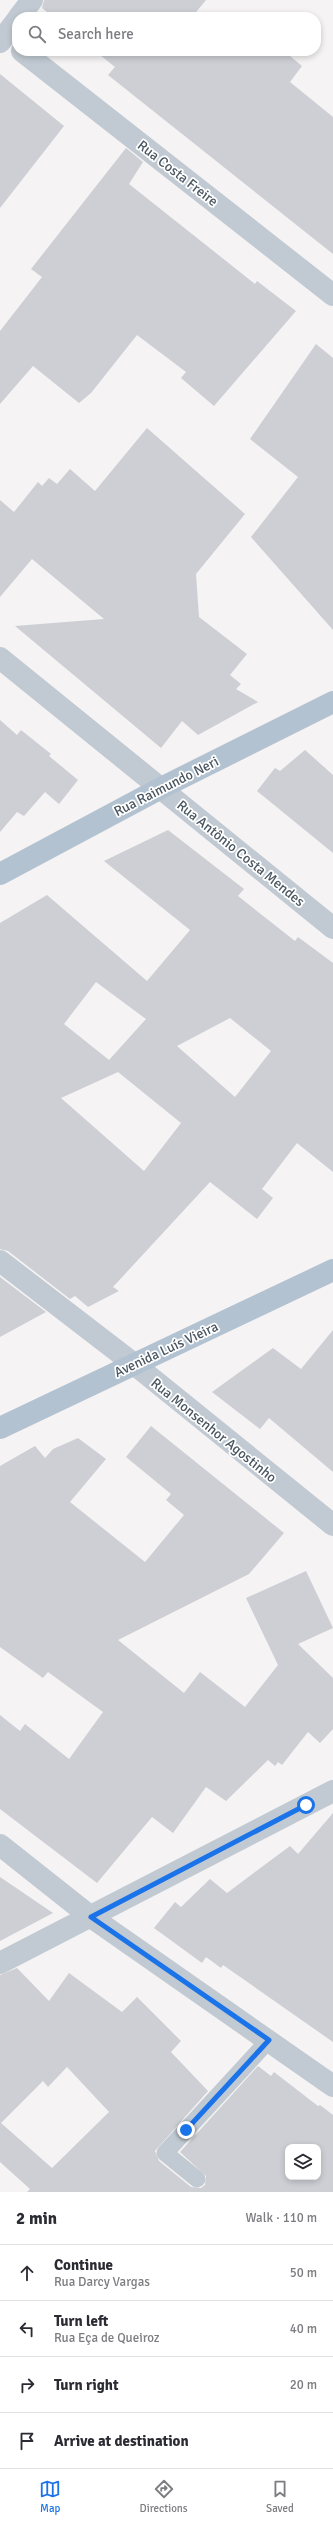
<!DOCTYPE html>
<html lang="en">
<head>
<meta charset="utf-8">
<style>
	body { margin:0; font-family:Signika,sans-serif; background:#f7f7f7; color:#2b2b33 }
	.controls { position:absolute; right:12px; bottom:12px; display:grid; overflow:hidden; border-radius:8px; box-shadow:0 2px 6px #0003 }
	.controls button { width:36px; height:36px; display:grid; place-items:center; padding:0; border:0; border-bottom:1px solid #e1e1e2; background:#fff; color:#2b2b33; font:20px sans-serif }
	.stop { position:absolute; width:12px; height:12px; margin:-9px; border:3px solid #1a73e8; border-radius:50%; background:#fff }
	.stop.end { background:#1a73e8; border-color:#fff; box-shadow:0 1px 4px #0008 }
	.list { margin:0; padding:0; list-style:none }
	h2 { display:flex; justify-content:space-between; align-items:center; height:52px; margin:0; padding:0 16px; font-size:17px }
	h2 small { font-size:13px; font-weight:400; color:#7c7c81 }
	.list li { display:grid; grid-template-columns:26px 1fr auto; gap:12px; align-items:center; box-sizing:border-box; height:56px; padding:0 16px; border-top:1px solid #e1e1e2 }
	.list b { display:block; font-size:15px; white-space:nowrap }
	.list p { margin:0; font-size:13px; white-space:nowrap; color:#7c7c81 }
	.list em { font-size:13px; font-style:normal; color:#7c7c81 }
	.icon { flex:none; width:22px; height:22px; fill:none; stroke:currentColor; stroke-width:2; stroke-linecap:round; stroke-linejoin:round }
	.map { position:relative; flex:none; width:333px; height:2192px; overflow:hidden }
	.search { position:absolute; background:#fff; box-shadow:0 2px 6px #0003; left:12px; right:12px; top:12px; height:44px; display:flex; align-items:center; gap:10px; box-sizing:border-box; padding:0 14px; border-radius:16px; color:#7c7c81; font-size:15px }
	.sheet { height:276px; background:#fff }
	nav { display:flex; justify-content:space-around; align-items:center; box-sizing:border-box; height:56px; border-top:1px solid #e1e1e2; background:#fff; font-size:11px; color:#7c7c81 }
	nav a { display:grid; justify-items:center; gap:2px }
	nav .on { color:#1a73e8 }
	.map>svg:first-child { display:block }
</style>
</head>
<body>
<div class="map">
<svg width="333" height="2192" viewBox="0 0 333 2192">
	<rect width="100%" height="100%" fill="#f5f3f3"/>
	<g fill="#cdcfd5" fill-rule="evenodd">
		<polygon points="44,0 206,0 192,17 53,17 42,8"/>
		<polygon points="95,51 284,51 302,66 290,82 333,117 333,254 108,75 115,67"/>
		<polygon points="0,74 64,126 0,208"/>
		<polygon points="126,148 143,162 129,184 255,284 257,281 296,311 214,406 181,378 186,372 137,335 91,393 79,403 33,366 0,404 0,331 42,277 31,269"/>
		<polygon points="316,344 333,358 333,630 251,537 298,477 250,439"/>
		<polygon points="147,428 245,514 196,574 199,617 247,654 230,675 241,684 236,689 258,702 198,735 182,721 161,748 15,626 104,619 32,559 0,597 0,500 14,512 38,482 42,486 49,478 57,484 70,469 95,491"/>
		<polygon points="0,720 17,735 21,730 51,754 49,756 78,780 59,804 45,792 24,816 17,812 0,832"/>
		<polygon points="305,750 333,775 333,853 257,791 275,768 280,771"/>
		<path d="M 168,830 L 244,889 L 238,896 L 295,941 L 298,937 L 333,963 L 333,1172 L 297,1143 L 262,1189 L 273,1198 L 257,1219 L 210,1182 L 113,1287 L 119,1291 L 88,1307 L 75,1296 L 70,1299 L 8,1251 L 0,1249 L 0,923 L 47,895 L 147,981 L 190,930 L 104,861 ZM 96,982 L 146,1019 L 109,1060 L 64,1024 ZM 230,1018 L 271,1051 L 235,1097 L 177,1046 ZM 118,1072 L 181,1123 L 144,1171 L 61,1098 Z"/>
		<polygon points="0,1277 46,1312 0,1337"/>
		<polygon points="333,1330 333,1472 269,1418 260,1429 212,1392 273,1348 301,1369"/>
		<polygon points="151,1426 284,1533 249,1574 118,1640 184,1693 200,1672 245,1707 278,1665 246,1598 306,1571 333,1628 298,1644 333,1678 333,1729 320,1743 308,1732 282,1765 278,1762 275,1766 268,1760 226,1801 206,1787 173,1833 152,1817 97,1883 0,1809 0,1715 20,1731 25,1724 69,1759 103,1712 48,1672 43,1678 0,1647 0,1466 35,1446 45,1458 53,1449 78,1438 106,1459 70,1502 145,1562 184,1515 166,1500 171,1494 126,1457"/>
		<polygon points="333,1813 333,2042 223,1965 221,1968 206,1957 202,1963 154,1928 175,1902 181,1907 210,1879 227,1893 290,1846 298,1854"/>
		<polygon points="0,1877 53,1913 0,1941"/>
		<path d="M 17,1968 L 49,2001 L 69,1973 L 122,2012 L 137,1997 L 181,2041 L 171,2052 L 208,2091 L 155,2151 L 159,2161 L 191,2187 L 201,2188 L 205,2185 L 206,2176 L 180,2152 L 258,2066 L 271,2076 L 274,2072 L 318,2106 L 320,2105 L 333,2115 L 333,2192 L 27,2192 L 30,2189 L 0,2162 L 0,1975 ZM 67,2067 L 109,2112 L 52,2168 L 1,2123 L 43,2081 L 48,2087 ZM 288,2147 L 318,2147 L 318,2177 L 288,2177 Z"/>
	</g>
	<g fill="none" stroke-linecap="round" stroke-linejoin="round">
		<polyline stroke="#c1cad2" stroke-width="17" points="197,2179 165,2153 269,2040"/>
		<g stroke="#c1cad2" stroke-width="22">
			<polyline points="19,17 32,0"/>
			<polyline points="0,42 17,20"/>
			<polyline points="22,51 333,295"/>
			<polyline points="0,658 333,928"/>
			<polyline points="0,1261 134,1364 333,1525"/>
			<polyline points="0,1845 91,1917 333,2086"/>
			<polyline points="0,1963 333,1791"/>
		</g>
		<g stroke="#b3c2d1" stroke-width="22">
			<polyline points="0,874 161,788 333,702"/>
			<polyline points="0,1428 333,1270"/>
		</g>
	</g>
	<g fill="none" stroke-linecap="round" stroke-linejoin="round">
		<polyline stroke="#1a73e8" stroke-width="5" points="186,2130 269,2040 91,1917 306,1805"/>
	</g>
	<g text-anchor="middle" stroke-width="3.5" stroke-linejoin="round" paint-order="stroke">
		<g font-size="14" fill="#4a5661" stroke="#fff">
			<text transform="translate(178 173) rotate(38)" y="5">Rua Costa Freire</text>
			<text transform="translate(166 786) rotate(-27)" y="5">Rua Raimundo Neri</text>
			<text transform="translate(241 853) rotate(39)" y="5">Rua Antônio Costa Mendes</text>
			<text transform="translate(166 1349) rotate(-25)" y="5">Avenida Luís Vieira</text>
			<text transform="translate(214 1430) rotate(39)" y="5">Rua Monsenhor Agostinho</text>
		</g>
	</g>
</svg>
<div class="controls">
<button><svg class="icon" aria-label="layers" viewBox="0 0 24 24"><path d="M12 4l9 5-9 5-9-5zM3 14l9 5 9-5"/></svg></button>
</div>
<div class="stop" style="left:306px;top:1805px"></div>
<div class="stop end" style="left:186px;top:2130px"></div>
<div class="search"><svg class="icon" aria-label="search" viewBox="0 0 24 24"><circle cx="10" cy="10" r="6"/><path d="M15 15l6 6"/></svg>Search here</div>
</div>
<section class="sheet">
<h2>2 min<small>Walk · 110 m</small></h2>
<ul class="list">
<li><svg class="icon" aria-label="ahead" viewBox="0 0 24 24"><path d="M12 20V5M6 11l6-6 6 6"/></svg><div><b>Continue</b><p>Rua Darcy Vargas</p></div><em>50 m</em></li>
<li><svg class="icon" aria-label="left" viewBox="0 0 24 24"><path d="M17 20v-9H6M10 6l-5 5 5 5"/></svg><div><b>Turn left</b><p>Rua Eça de Queiroz</p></div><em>40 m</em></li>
<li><svg class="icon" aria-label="right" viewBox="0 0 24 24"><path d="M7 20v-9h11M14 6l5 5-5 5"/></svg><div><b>Turn right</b></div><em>20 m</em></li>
<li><svg class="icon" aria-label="arrive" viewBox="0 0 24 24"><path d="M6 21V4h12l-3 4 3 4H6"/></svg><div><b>Arrive at destination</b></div></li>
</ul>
</section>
<nav>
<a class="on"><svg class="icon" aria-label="map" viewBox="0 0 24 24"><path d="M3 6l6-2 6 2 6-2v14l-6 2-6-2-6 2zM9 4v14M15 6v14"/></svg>Map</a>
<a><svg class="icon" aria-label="directions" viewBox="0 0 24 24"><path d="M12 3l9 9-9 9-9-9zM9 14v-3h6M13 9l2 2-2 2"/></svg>Directions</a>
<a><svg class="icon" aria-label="saved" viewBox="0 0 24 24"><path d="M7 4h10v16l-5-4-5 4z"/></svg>Saved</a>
</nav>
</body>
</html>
